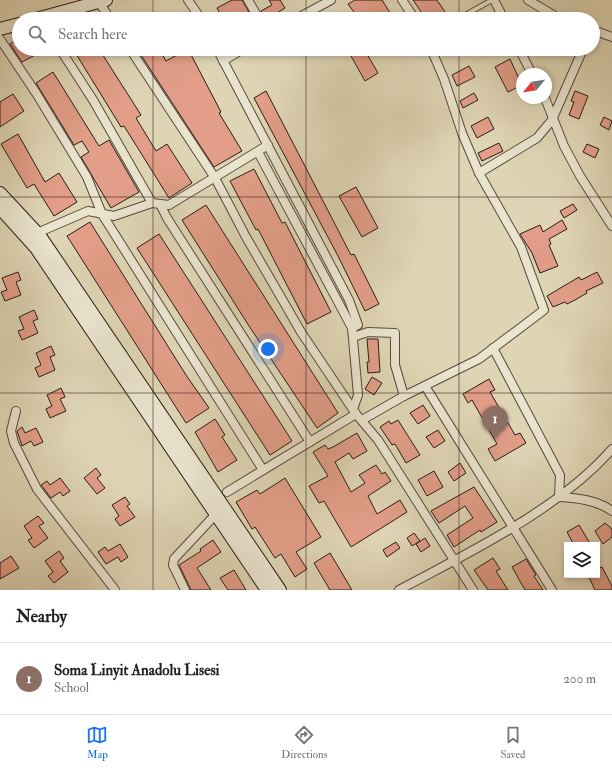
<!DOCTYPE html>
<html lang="en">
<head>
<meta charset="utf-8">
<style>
	body { margin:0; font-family:"IM FELL Double Pica",serif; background:#f2f2f2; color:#202124 }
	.controls { position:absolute; right:12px; bottom:12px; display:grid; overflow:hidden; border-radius:0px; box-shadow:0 2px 6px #0003 }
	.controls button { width:36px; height:36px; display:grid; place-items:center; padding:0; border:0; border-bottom:1px solid #e0e0e0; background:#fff; color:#202124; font:20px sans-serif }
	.compass { position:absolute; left:516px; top:68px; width:36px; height:36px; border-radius:50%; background:#fff; box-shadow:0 2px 6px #0003; rotate:240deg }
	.you { position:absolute; left:268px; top:349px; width:14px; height:14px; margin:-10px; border:3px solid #fff; border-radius:50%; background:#1a73e8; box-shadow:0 0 0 6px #1a73e833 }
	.badge { display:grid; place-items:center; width:26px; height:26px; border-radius:50%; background:#1a73e8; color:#fff; font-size:13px; font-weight:700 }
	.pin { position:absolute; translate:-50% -33px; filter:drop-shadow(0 1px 2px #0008) }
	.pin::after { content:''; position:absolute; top:21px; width:14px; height:12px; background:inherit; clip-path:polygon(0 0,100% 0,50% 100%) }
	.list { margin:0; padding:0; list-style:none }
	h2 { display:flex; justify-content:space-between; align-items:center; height:52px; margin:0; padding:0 16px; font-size:17px }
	h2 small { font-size:13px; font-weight:400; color:#757577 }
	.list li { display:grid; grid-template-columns:26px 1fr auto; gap:12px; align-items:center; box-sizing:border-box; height:72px; padding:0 16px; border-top:1px solid #e0e0e0 }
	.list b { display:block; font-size:15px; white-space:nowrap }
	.list p { margin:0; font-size:13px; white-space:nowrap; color:#757577 }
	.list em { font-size:13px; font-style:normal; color:#757577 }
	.icon { flex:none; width:22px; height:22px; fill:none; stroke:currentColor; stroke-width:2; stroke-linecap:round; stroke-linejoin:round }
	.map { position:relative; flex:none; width:612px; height:590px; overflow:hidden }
	.search { position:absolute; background:#fff; box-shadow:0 2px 6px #0003; left:12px; right:12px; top:12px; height:44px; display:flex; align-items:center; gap:10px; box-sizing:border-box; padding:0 14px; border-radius:22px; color:#757577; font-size:15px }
	.sheet { height:124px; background:#fff }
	nav { display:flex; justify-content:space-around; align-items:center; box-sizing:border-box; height:56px; border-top:1px solid #e0e0e0; background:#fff; font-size:11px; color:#757577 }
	nav a { display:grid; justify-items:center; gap:2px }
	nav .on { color:#1a73e8 }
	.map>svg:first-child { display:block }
</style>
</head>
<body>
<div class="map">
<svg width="612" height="590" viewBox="0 0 612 590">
	<rect width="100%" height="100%" fill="#dfd5b5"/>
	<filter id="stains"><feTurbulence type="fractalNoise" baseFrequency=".005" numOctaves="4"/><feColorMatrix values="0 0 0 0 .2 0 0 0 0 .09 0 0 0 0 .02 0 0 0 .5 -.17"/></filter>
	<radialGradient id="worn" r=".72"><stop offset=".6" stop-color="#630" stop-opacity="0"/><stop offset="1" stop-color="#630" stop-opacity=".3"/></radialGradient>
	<g fill="#e29e89" stroke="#281c17">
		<polygon points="232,0 242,0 253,19 223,19 217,8"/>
		<polygon points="269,0 280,0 285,8 272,16 274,19 264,19 261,11 272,5"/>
		<polygon points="355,0 382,0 394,19 342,19 354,12 348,4"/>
		<polygon points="413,0 437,0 445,12 435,19 426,19"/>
		<polygon points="19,38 19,49 34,49 37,54 22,62 10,44"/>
		<polygon points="73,49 99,49 141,115 136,118 156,151 167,144 192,183 169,198 124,126 121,127"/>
		<polygon points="144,49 159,49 166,61 188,49 221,112 219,113 242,151 214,167 139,52"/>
		<polygon points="347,49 364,49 378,73 365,81"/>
		<polygon points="510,59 522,85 508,92 495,67"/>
		<polygon points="469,66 475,77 457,86 452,75"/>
		<polygon points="53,72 99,146 109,140 139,192 111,208 81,157 89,152 82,141 74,145 36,83"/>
		<polygon points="266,91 351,255 354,254 379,304 365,311 338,256 254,98"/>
		<polygon points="575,91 588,96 579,119 569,115 574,102 571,101"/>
		<polygon points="474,93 478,100 463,108 460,101"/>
		<polygon points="13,94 24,111 0,127 0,102"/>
		<polygon points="488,117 494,129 477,138 471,126"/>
		<polygon points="604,117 612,121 609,130 600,125"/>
		<polygon points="18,134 45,182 59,173 77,202 54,216 34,184 27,188 1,144"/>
		<polygon points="499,143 503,151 482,161 478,153"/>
		<polygon points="587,144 599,149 595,158 583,152"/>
		<polygon points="254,169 282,223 285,222 331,312 307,324 258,229 256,230 230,181"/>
		<polygon points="356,187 378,228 362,237 339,196"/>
		<polygon points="573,204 577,210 564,218 560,211"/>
		<polygon points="206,205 338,413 317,428 249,326 182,220"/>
		<polygon points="562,220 567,229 549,239 551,244 549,245 558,266 540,273 532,253 520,234 540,225 543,232"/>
		<polygon points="90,222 186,375 209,408 186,423 67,236"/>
		<polygon points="159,234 292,441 270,455 137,248"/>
		<polygon points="18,272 21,280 16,282 21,295 5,301 1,292 7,290 2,278"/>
		<polygon points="597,272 603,283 586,291 587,293 575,300 567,304 565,302 553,307 547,296 579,277 581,280"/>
		<polygon points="34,310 38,319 33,321 38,333 22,340 18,331 24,329 19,317"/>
		<polygon points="367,339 378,339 380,372 368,373 367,362 369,362"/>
		<polygon points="51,346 55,355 50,357 55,370 39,377 35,368 41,365 36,353"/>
		<polygon points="372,377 382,383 374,395 365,389"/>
		<polygon points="489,379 495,390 490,392 515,435 520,433 526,443 495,461 488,449 497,444 472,400 468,403 463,394"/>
		<polygon points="61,388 65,397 60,399 66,411 50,418 46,409 52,406 47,395"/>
		<polygon points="423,405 430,416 418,424 410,413"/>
		<polygon points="215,419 225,435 222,437 237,460 218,472 195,432"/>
		<polygon points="398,420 420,455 406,463 395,444 392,445 380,427 389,421 391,424"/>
		<polygon points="22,427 25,433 36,428 43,442 34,446 31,441 22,446 17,431"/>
		<polygon points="438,430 445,441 434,448 426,437"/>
		<polygon points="357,433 367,451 353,459 349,453 335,462 351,492 365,483 359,475 376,465 382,474 385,472 391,481 368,496 377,514 400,500 407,512 351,547 324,501 319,503 309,486 328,476 313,452 325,445 328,449 333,447"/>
		<polygon points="460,463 466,473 454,481 448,472"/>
		<polygon points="96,468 101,475 97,478 105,488 97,494 84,478"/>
		<polygon points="434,471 443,487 427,496 418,480"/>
		<polygon points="60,478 70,491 63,496 60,492 51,498 41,485 47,481 50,485"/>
		<polygon points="285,478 321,537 296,552 307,569 295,577 281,554 275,558 255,527 252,529 236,502 257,490 260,494"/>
		<polygon points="474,487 497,522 481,532 480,530 454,547 447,535 473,518 465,506 439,523 431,511"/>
		<polygon points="125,497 130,504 127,506 135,517 120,526 115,519 119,516 112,505"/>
		<polygon points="38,516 44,523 39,526 48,538 34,548 28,540 32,538 24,526"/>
		<polygon points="605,523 612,529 612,537 603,544 595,531"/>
		<polygon points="579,525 591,545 574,545 567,532"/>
		<polygon points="414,533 420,541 412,546 407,538"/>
		<polygon points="425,538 430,546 421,552 416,544"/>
		<polygon points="213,540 221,552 197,568 211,590 191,590 179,565 201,551 200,549"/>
		<polygon points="396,542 400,548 387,557 383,550"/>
		<polygon points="120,544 128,557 121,562 118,557 106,564 98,552 105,547 108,551"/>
		<polygon points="59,551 64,558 60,561 68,572 54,583 48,576 53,572 45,561"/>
		<polygon points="330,553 336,563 352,590 330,590 314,563"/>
		<polygon points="11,556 19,568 0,579 0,563"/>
		<polygon points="493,558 500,569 496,571 508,590 488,590 474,570"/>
		<polygon points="526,559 536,575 534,576 543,590 525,590 512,567"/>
		<polygon points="602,567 612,586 612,590 595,590 588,575 597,575 597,569"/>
		<polygon points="234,570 246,590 228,590 220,578"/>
	</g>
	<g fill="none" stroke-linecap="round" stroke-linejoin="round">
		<g stroke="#564a3e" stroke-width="6">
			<polyline id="lane" points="458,19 492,0"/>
		</g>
		<g stroke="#564a3e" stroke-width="10">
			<g id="street">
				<polyline points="188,0 201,19"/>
				<polyline points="248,0 259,19"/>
				<polyline points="402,0 415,19"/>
				<polyline points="494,0 504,19"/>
				<polyline points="528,0 560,19"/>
				<polyline points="99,2 110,19"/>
				<polyline points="296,19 331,0"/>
				<polyline points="593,30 612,37"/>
				<polyline points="0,39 36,93 87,177 102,214 263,470"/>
				<polyline points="60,49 93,100 152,203"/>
				<polyline points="130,49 215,178 246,237 301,332 356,414 378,440 473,590"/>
				<polyline points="217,49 349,300 358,325 352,328"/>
				<polyline points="519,49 532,74"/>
				<polyline points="223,61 243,49"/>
				<polyline points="545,98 564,146 580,176 612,226"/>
				<polyline points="258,152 352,328 358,395 353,409"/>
				<polyline points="479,173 537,138 552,120 583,49"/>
				<polyline points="160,204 167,218 310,442"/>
				<polyline points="37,233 88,211 114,216 152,203 169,205 268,145"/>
				<polyline points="353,337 368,332 395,333 395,365 404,396"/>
				<path d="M 493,348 L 560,475 L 559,497 C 577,498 597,500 612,511"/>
				<polyline points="425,386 552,590"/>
				<polyline points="16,411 11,431 14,443 37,489 115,590"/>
				<polyline points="362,420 404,396 479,359 544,310 521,247 479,173 462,133 444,79 431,49"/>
				<polyline points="227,492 356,414"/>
				<polyline points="185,590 173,565 174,559 216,514"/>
				<path d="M 399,590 C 468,553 560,509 612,449"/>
			</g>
		</g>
		<g stroke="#281c17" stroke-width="14">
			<g id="secondary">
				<polyline points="36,19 106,0"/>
				<polyline points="0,29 19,24"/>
				<polyline points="0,193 40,236 280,590"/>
				<polyline points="0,208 36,248 267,590"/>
			</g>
		</g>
		<use href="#lane" stroke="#eae4cf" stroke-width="4"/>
		<use href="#street" stroke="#eae4cf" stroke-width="8"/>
		<use href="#secondary" stroke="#eae4cf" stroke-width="12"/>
	</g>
	<path fill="none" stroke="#281c17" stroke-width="1" stroke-opacity="0.55" d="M 153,0 L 153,19M 306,0 L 306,19M 459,0 L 459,19M 153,49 L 153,590M 306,49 L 306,590M 459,49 L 459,590M 0,197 L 612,197M 0,393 L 612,393"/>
	<rect width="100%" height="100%" filter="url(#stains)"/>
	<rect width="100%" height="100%" fill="url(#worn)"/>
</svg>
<div class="controls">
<button><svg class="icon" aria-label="layers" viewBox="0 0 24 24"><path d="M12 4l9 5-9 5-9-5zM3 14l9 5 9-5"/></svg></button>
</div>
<svg class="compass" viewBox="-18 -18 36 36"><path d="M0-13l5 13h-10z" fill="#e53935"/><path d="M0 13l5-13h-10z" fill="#757577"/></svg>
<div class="you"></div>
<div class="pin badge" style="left:495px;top:439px;background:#8d6e63">1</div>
<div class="search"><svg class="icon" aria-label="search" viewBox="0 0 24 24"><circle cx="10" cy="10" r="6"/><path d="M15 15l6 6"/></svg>Search here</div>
</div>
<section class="sheet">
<h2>Nearby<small></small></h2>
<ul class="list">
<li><span class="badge" style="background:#8d6e63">1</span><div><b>Soma Linyit Anadolu Lisesi</b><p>School</p></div><em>200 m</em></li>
</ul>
</section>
<nav>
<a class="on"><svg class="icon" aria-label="map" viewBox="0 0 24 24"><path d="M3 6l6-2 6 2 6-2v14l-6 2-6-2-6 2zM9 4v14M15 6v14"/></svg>Map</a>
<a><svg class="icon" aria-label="directions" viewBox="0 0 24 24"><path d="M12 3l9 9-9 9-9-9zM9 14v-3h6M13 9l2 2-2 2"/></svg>Directions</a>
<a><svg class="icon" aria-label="saved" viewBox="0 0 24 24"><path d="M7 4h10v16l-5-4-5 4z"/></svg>Saved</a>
</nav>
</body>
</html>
